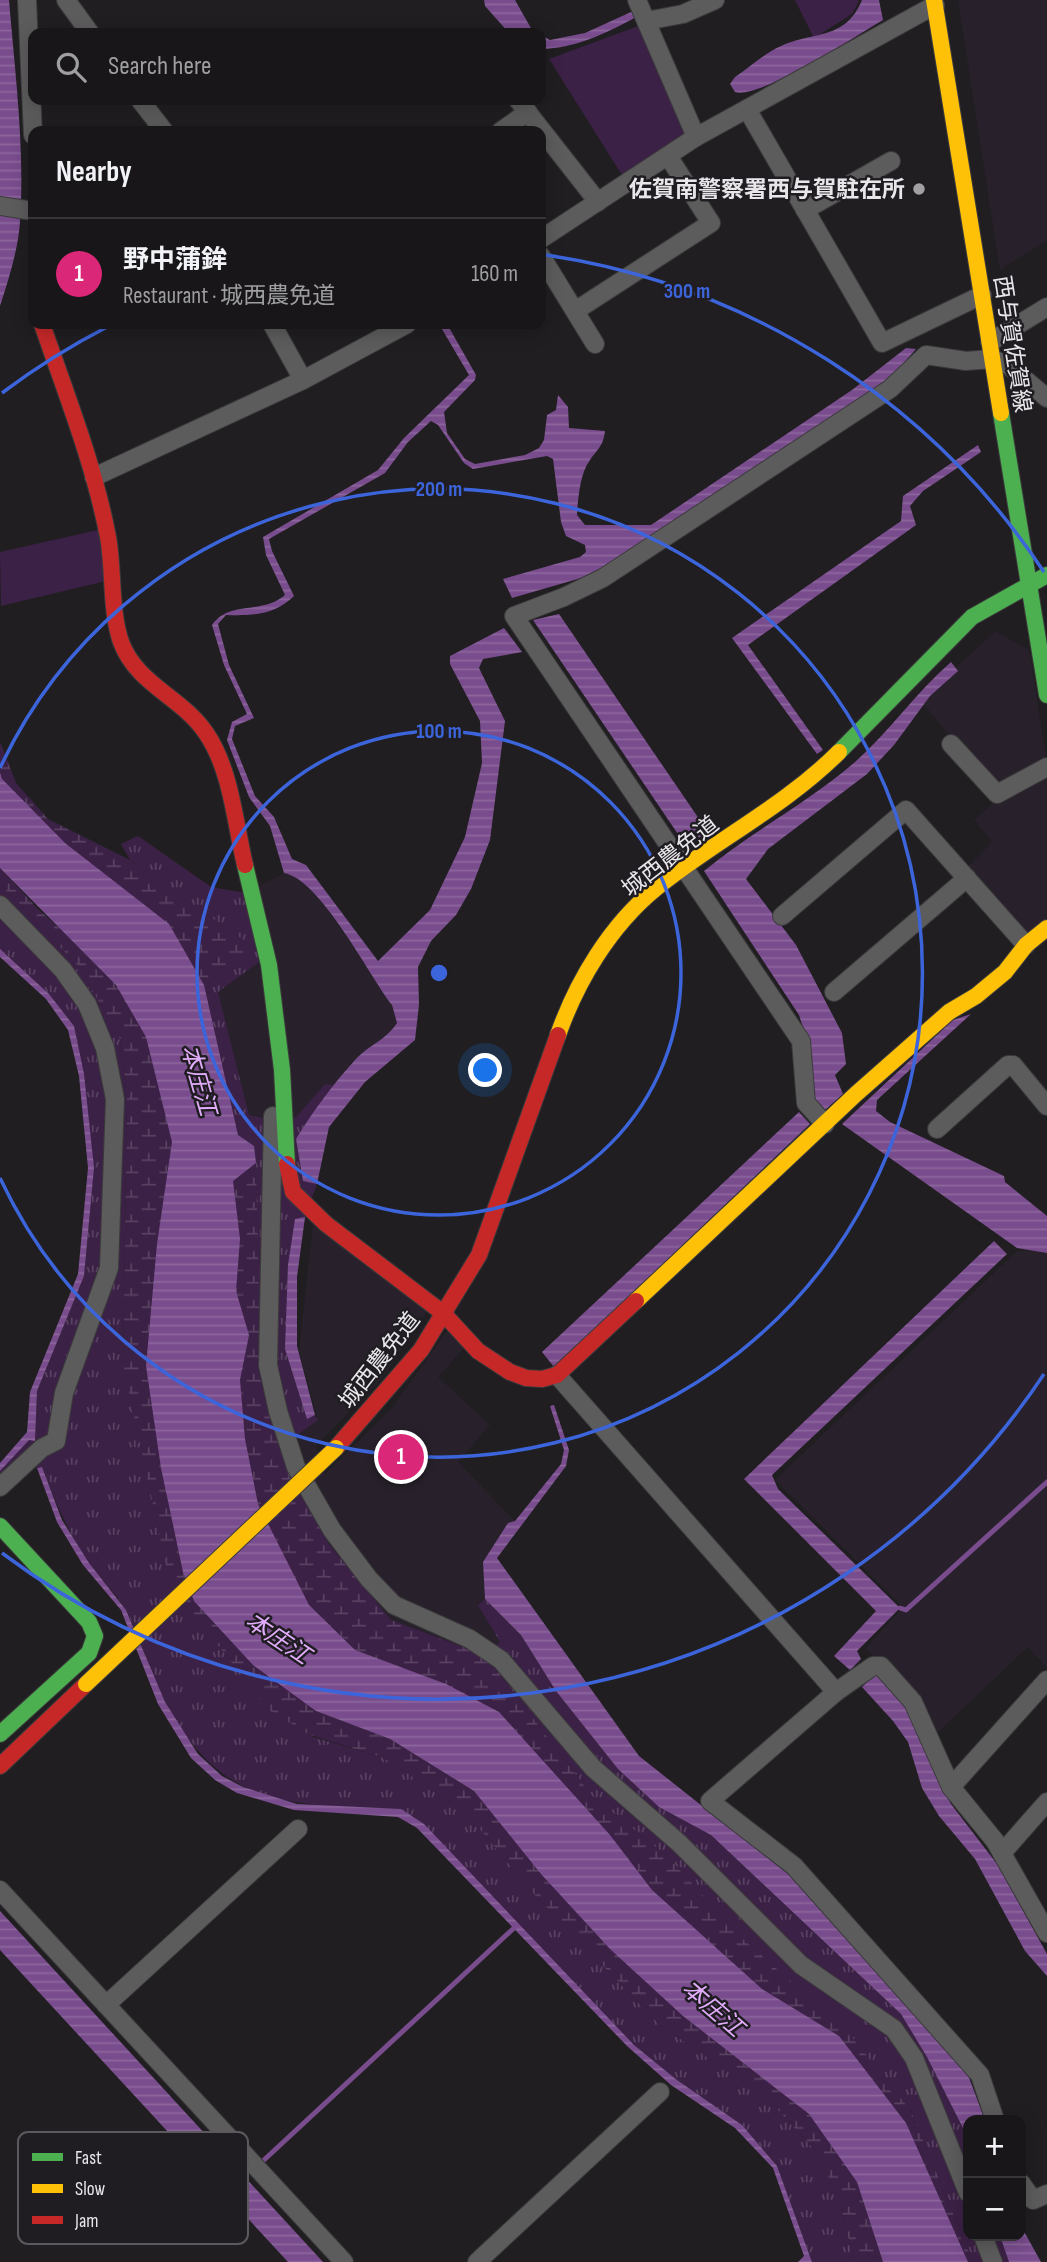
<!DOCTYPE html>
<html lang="en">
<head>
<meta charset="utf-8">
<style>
	body { margin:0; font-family:"Sofia Sans Condensed","Noto Sans JP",sans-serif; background:#252326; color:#f1f3f6 }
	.controls { position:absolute; right:21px; bottom:21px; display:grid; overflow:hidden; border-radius:14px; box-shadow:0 4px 18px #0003 }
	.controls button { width:63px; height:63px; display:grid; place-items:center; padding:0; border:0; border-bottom:2px solid #363538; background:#181619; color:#f1f3f6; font:35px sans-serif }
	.you { position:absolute; left:486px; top:1071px; width:24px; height:24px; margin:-18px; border:5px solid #fff; border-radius:50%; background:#1a73e8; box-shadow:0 0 0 10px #1a73e833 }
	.badge { display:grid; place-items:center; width:46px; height:46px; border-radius:50%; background:#db2777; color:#fff; font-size:23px; font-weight:700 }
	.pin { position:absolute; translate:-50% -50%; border:4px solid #fff; box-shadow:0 2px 7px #0006 }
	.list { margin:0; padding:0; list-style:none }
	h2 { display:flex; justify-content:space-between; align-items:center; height:91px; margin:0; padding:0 28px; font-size:30px }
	h2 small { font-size:23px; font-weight:400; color:#9f9fa2 }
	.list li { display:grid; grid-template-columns:46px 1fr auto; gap:21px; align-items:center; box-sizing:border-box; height:112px; padding:0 28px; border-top:2px solid #363538 }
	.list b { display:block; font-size:26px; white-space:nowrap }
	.list p { margin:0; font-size:23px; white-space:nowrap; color:#9f9fa2 }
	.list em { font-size:23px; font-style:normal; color:#9f9fa2 }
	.icon { flex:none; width:38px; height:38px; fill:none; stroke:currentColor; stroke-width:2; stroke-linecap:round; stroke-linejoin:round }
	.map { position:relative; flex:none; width:1047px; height:2262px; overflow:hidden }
	.search { position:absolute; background:#181619; box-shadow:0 4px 18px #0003; left:28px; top:28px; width:518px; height:77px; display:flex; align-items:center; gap:18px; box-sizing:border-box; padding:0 24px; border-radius:14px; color:#9f9fa2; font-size:26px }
	.panel { position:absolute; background:#181619; box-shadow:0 4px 18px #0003; left:28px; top:126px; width:518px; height:203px; border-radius:14px }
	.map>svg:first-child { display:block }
</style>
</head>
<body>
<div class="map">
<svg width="1047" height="2262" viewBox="0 0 1047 2262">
	<defs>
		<pattern id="grass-tufts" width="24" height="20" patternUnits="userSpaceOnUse" patternTransform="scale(1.75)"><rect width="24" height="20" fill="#3c2146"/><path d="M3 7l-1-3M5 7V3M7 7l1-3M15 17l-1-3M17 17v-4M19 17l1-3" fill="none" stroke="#584161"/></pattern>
		<pattern id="wetland-marsh" width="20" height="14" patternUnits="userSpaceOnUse" patternTransform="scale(1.75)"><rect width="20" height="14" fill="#3c2146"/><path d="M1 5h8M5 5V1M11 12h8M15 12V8" fill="none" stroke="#584161"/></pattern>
		<pattern id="water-rules" width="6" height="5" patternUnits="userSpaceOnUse" patternTransform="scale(1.75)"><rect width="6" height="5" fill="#794c8d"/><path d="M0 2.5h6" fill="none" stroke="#8c669d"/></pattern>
	</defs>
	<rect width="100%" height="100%" fill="#201e21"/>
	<g fill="#28212b">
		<polygon points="958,0 1047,0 1047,240 1000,270"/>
		<polygon points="996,631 1029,650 1047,763 1047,923 1028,940 965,870 992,842 974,820 1001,796 920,700"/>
		<polygon points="284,873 297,875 315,891 392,1005 397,1023 388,1036 358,1057 334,1085 325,1084 290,1124 249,1115 218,992 259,962 246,893"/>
		<polygon points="315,1206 436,1297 383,1377 316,1446 325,1474 392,1408 457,1317 476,1335 438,1377 490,1425 458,1462 518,1524 489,1564 485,1599 478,1605 501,1643 485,1655 391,1620 329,1544 283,1445 318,1420 299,1351"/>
		<polygon points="1047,1250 1047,1668 1028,1647 935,1735 920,1702 866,1648 903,1607 775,1480 1017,1251"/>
	</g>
	<g fill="url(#grass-tufts)">
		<polygon points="138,836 211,887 246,893 259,962 218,992 249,1115 290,1124 325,1084 334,1085 296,1139 303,1181 317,1184 305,1217 285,1349 307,1418 315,1415 318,1420 283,1445 260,1358 254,1146 238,1136 204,985 244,956 246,942 130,860 121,844"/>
		<path d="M 0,884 L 80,968 L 120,1039 L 127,1099 L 123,1364 L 310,1736 L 384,1758 L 464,1810 L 532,1892 L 660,2025 L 765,2096 L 813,2148 L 838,2195 L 854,2262 L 812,2262 L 777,2166 L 742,2125 L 677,2080 L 634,2045 L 401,1809 C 289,1804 223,1811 164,1700 C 149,1671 142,1641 127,1612 C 117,1594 100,1579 88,1562 C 68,1532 55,1501 42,1467 L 33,1468 L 0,1497 L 0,1471 L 29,1439 L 35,1440 L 37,1391 L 84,1276 L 94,1168 L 74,1026 L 49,994 L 0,949 Z"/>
		<polygon points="485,1599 521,1635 556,1691 618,1769 659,1807 711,1835 901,2014 927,2057 968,2138 968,2236 1000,2236 1009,2262 973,2262 911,2111 744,1940 667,1856 593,1797 485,1655 500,1642 478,1605"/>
	</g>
	<g fill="url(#wetland-marsh)">
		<polygon points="0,742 16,783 48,819 130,860 246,942 245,956 204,985 238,1135 254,1146 227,1138 0,796"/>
		<polygon points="0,868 39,910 154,1012 189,1141 165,1367 316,1711 390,1739 474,1791 748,2064 809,2114 857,2181 883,2262 854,2262 838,2195 813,2148 765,2096 660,2025 532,1892 464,1810 384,1758 310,1735 269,1710 170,1584 123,1364 127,1099 120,1039 80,968 0,884"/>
		<polygon points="256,1163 260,1358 283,1445 329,1544 391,1620 485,1655 593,1797 667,1856 744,1940 848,2032 911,2111 973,2262 968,2262 960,2245 362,1671 251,1586 221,1287 231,1170"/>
	</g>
	<g fill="#3c2146">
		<polygon points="795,0 858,0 859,1 852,14 814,38"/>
		<polygon points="641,25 687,136 622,175 549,59"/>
		<polygon points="98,530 106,581 1,606 0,552"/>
	</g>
	<g fill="url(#water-rules)">
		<path d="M 0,0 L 9,0 C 15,73 25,149 20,222 C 18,250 9,278 0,306 Z"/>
		<polygon points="484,0 515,0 532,30 537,33 509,33 485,6"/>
		<path d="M 862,0 L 879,0 L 883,20 C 857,35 759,100 735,92 L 730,84 L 735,77 C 750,67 765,53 781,46 C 813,31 845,41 862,0 Z"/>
		<path d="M 631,12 L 636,17 C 605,34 576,48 541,49 L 541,35 L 550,40 L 585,33 Z"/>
		<path d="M 439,324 L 447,324 L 476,375 L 475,380 L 444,412 L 447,433 L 465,459 L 475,464 L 525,455 L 539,448 L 544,440 L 547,415 L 556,410 L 558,395 L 568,407 L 569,428 L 605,431 C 603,447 598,448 590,460 C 580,473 578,499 577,515 L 585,525 L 651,525 L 852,390 L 906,348 L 916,349 L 895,373 L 883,382 L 617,560 L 581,578 L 512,598 L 503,579 L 580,557 L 586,552 L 585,545 L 566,536 L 561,522 L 553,459 L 547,456 L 473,469 L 464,463 L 438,425 L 431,421 L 408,442 L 385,473 L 269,539 L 272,551 L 294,596 C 275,615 251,616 226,615 L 218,624 L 229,665 L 254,718 L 235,726 L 232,739 L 255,796 L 274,817 L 292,859 L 306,865 L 378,961 L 430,910 L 465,837 L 482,763 L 480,721 L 450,664 L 450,656 L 504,628 L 522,652 L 483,659 L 479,668 L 505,721 L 490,840 L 471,889 L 456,915 L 431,941 L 418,967 L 419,1005 L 415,1040 L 365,1082 L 329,1127 L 317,1184 L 303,1181 L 296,1139 C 313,1111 333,1084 356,1059 C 369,1045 386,1040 397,1023 L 392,1005 C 368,974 320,879 284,873 L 270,826 L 249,797 L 227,740 L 232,722 L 247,714 L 224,665 L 212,625 C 229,600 262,615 285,595 L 266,555 L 263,537 L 378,470 L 404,438 L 469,375 Z"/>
		<polygon points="978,445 981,452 923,491 910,506 916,525 748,645 823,750 817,754 732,638 901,521 903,496"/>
		<polygon points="559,614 708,832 686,846 533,620"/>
		<path d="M 951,662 L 958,671 L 930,696 L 894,745 L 867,774 L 768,849 L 746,879 L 796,945 L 842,1033 L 846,1064 L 835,1075 L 843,1094 L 825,1110 L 814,1098 L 809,1046 L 799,1015 L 704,871 C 752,831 808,803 855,762 C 890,731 916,692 951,662 Z"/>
		<polygon points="0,773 2,779 65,843 169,924 204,985 238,1135 254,1146 256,1163 233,1181 240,1239 236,1291 249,1335 240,1380 245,1439 258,1504 309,1605 355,1650 446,1684 499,1712 610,1835 652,1890 762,1989 839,2036 906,2123 968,2262 883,2262 857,2182 809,2114 683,2016 610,1949 541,1874 474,1791 390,1739 316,1711 253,1665 194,1601 183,1572 161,1468 146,1366 157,1244 172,1142 146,1037 116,985 0,868"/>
		<polygon points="0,949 49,994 74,1026 84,1074 94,1168 84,1276 37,1391 35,1441 29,1440 0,1471 0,1463 27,1432 30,1392 78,1274 88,1168 79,1076 68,1030 46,999 0,957"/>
		<polygon points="971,1014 877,1100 876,1111 890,1122 1004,1176 1005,1182 1047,1216 1047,1253 1017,1248 842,1124 953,1020"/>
		<polygon points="799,1112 810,1124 554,1367 542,1352"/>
		<polygon points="305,1217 297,1277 297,1346 315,1415 307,1419 285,1349 288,1265 295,1219"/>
		<polygon points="994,1241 1007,1254 772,1475 778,1489 900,1608 857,1651 861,1659 850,1670 834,1656 876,1611 744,1479"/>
		<polygon points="554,1405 569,1450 566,1466 497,1558 639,1756 788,1874 968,2075 985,2120 968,2120 968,2138 927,2057 901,2014 711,1835 659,1807 618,1769 556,1691 521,1635 485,1599 483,1562 508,1523 515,1521 561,1464 564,1450 550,1406"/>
		<polygon points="42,1467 62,1520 89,1563 126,1610 165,1702 198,1754 222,1776 243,1787 297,1804 401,1809 424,1824 634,2045 677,2080 742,2125 777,2166 812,2262 798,2262 804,2256 773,2168 735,2128 671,2085 627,2046 417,1828 398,1817 294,1810 237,1793 215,1780 191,1758 158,1704 121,1610 83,1565 57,1522 37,1468"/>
		<polygon points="875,1674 903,1703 921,1732 937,1779 951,1804 997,1864 1047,1954 1047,1976 1025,1951 975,1859 939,1816 922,1788 908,1742 893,1721 862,1687"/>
		<polygon points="0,1911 323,2262 288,2262 0,1950"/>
		<polygon points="1021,2226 1041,2262 1009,2262 1000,2236 1021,2236"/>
	</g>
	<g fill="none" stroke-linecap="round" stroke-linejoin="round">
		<g stroke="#794c8d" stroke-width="5">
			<polyline points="900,1608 906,1610 1047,1482"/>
			<polyline points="264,2160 514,1928"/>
		</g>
		<g stroke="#3c3b3c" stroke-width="20">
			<g id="street">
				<polyline points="27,0 33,135"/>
				<polyline points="66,0 90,33"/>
				<polyline points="637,0 646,21"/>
				<polyline points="140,100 164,131"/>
				<polyline points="518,100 598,202"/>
				<polyline points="747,109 882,343 982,295"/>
				<polyline points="501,131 528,112"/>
				<polyline points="696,137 646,21 683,14 715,0"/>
				<polyline points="0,206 33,211"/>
				<polyline points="805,210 891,161"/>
				<polyline points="541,239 696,137 935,5"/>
				<polyline points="541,256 595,344"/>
				<polyline points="575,311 711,223 668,156"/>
				<polyline points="272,324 303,380"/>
				<polyline points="990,342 1047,307"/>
				<polyline points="94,477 303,380 407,324"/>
				<polyline points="951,744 997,794 1047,767"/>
				<polyline points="0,905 63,970 87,1004 105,1048 115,1099 109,1268 64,1393 56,1441 42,1448 0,1487"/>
				<polyline points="782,916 906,810 1026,945"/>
				<polyline points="834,992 967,878"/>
				<polyline points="273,1116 268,1365 278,1411 296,1467 332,1530 369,1579 394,1605 470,1639 501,1660 593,1768 679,1843 801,1965 894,2029 914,2058 968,2193"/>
				<polyline points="825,1124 806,1103 801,1041 514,616 564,597 603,578 890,389 926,355 966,361 992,359 1008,365 1047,398"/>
				<polyline points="937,1129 1008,1065 1013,1065 1047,1106"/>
				<polyline points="557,1375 836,1692 873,1666 881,1666 913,1702 951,1787 995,1841 1047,1933"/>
				<polyline points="836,1692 710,1801 794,1866 980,2075 995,2120"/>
				<polyline points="951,1787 1047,1680"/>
				<polyline points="1002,1853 1047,1802"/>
				<polyline points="0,1890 344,2262"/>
				<polyline points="106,2005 298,1829"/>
				<polyline points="1021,2183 1033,2200 1047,2194"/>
				<polyline points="983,2236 993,2262"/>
				<polyline points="477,2262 660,2092"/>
			</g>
		</g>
		<g stroke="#3c3b3c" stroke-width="18">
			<g id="fast">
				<polyline points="1001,413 1047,695"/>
				<polyline points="839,752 972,617 1047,575"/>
				<polyline points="245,865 269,965 282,1070 287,1164"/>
				<polyline points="0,1526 89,1622 95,1636 89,1653 0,1734"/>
			</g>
		</g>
		<g stroke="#3c3b3c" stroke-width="18">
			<g id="slow">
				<polyline points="934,0 1001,413"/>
				<path d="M 558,1035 C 577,981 610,926 655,889 C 714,841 784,807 839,752"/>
				<polyline points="636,1301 856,1094 949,1012 976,996 1005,972 1026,945 1047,928"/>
			</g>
		</g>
		<g stroke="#3c3b3c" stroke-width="18">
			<g id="jam">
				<path d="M 42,324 C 66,394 94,464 108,537 C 114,570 110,610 121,642 C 137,685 182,697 206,733 C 231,769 235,823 245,865"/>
				<polyline points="287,1164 293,1192 326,1224 443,1313 478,1351 510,1372 526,1378 542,1379 557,1375 636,1301"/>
				<polyline points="336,1448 421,1350 479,1255 558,1035"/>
				<polyline points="0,1766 86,1684"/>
			</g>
		</g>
		<use href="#street" stroke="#5c5c5c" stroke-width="18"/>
		<use href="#fast" stroke="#4caf50" stroke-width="16"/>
		<use href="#slow" stroke="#ffc107" stroke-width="16"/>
		<use href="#jam" stroke="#c62828" stroke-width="16"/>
		<g stroke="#3c3b3c" stroke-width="18" stroke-linecap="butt">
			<polyline id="slow-bridge" points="86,1684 336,1448"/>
		</g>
		<use href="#slow-bridge" stroke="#ffc107" stroke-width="16"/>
	</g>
	<g fill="none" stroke="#3c65db" stroke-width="3.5">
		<circle cx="439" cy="973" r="242"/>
		<path d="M0 768A484 484 0 1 1 0 1178"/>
		<path d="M1044 1374A726 726 0 0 1 2 1553M2 393A726 726 0 0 1 109 326M546 255A726 726 0 0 1 1044 572"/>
	</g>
	<circle fill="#a3a0a4" stroke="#201d22" stroke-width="2.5" cx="919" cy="189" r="7"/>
	<g text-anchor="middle" stroke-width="5" stroke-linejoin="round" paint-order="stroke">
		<g font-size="23" font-weight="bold" fill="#e9e6ea" stroke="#201d22" text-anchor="end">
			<text x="905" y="197">佐賀南警察署西与賀駐在所</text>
		</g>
		<g font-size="23" fill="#e9e6ea" stroke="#201d22">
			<text transform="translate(1013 344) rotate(81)" y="8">西与賀佐賀線</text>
			<text transform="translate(670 856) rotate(-38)" y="8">城西農免道</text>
			<text transform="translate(379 1360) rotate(-52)" y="8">城西農免道</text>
		</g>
		<g font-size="24" font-style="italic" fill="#e1acfa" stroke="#201d22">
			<text transform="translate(199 1080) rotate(74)" y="8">本庄江</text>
			<text transform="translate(278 1638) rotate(34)" y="8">本庄江</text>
			<text transform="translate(713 2008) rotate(41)" y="8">本庄江</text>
		</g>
	</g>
	<rect x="18" y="2132" width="230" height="112" rx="10" fill="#201d22" stroke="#5c595e" stroke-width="2"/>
	<rect x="32" y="2153" width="31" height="8" fill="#4caf50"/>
	<rect x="32" y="2184" width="31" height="9" fill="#ffc107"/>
	<rect x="32" y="2216" width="31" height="8" fill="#c62828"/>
	<g font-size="19" fill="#e9e6ea">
		<text x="75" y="2164">Fast</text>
		<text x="75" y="2195">Slow</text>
		<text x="75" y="2227">Jam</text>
	</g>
	<circle cx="439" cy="973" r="10" fill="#3c65db" stroke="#201d22" stroke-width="3.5"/>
	<g font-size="21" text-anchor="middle" font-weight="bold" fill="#3c65db" stroke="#201d22" stroke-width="5" stroke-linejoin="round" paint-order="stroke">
		<text x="687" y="298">300 m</text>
		<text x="439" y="496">200 m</text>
		<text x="439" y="738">100 m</text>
	</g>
</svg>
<div class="controls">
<button>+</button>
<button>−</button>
</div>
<div class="you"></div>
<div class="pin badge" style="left:401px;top:1457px">1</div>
<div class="search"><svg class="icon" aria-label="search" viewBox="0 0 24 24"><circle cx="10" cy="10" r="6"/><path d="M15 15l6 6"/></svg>Search here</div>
<section class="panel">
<h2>Nearby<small></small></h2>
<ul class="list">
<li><span class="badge">1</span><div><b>野中蒲鉾</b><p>Restaurant · 城西農免道</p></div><em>160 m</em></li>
</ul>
</section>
</div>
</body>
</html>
